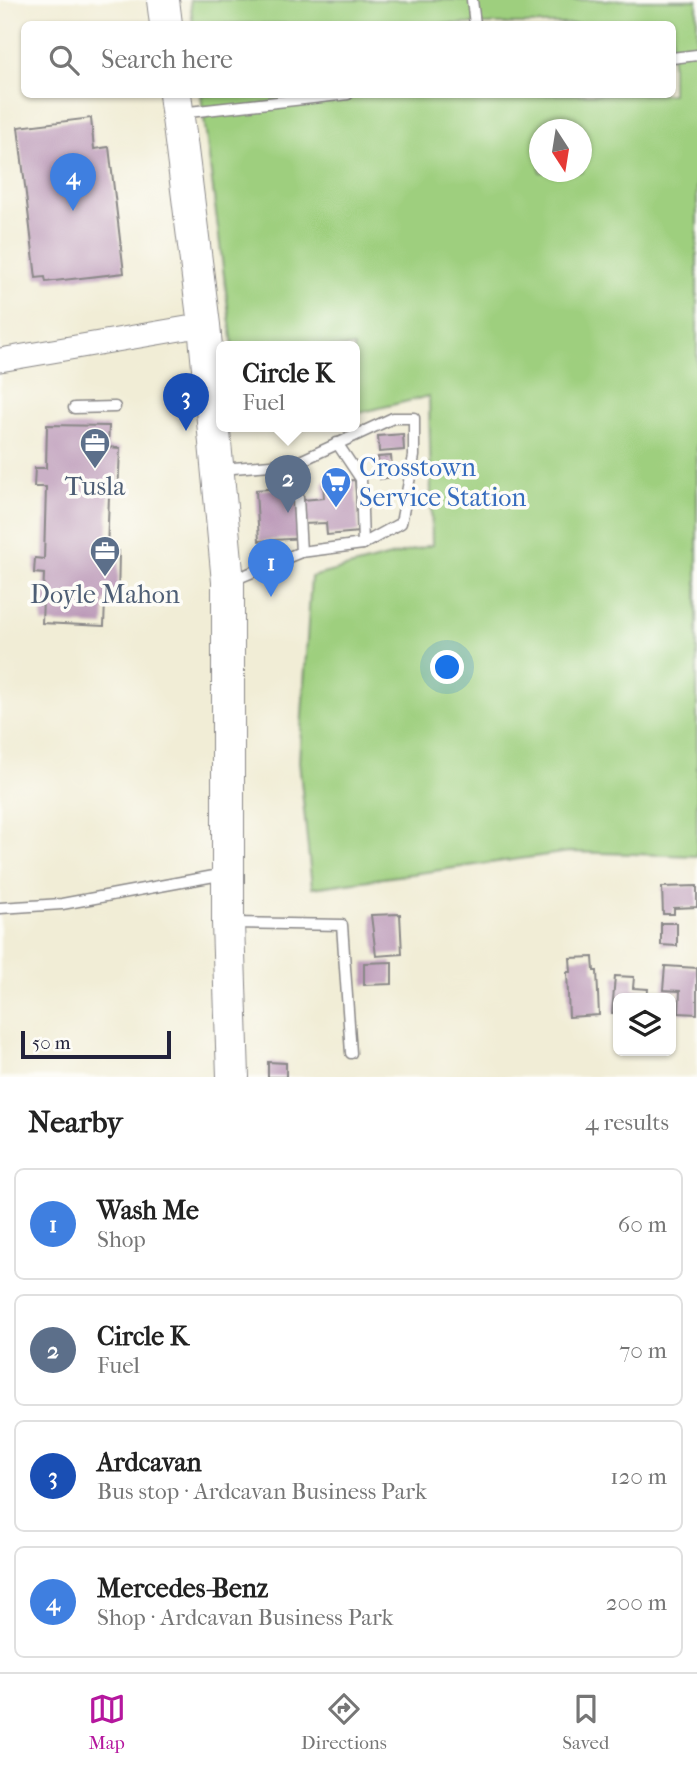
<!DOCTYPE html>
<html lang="en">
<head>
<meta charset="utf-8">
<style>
	body { margin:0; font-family:"IM FELL French Canon",serif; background:#f6f6f6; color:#222 }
	.controls { position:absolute; right:21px; bottom:21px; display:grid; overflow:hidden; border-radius:10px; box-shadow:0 2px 5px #0004 }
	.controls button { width:63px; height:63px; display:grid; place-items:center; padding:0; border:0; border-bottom:2px solid #e0e0e0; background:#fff; color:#222; font:35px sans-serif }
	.compass { position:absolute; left:529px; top:119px; width:63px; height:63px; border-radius:50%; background:#fff; box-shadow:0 2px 5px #0004; rotate:168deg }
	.scale { position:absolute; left:21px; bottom:18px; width:150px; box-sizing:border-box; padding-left:7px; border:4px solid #22223b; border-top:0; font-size:19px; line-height:24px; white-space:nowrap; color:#22223b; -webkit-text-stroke:5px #fdfcf7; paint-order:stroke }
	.you { position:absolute; left:448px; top:668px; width:24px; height:24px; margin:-18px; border:5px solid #fff; border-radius:50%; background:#1a73e8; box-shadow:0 0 0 10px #1a73e833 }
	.badge { display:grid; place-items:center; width:46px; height:46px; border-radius:50%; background:#b5179e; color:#fff; font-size:23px; font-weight:700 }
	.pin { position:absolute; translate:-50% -58px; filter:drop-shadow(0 2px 4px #0008) }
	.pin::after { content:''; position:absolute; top:37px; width:24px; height:21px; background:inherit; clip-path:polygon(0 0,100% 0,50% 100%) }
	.popup { position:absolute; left:216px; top:341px; width:144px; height:91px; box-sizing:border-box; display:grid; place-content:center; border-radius:10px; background:#fff; filter:drop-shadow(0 2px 5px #0005); font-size:23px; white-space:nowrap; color:#767676 }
	.popup b { font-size:26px; color:#222 }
	.popup::after { content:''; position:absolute; left:50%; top:100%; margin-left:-14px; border:14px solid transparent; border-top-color:#fff }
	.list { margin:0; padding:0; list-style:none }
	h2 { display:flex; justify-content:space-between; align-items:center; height:91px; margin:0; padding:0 28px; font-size:30px }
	h2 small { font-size:23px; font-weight:400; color:#767676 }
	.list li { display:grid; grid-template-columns:46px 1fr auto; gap:21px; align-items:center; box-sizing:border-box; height:112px; margin:0 14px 14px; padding:0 14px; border:2px solid #e0e0e0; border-radius:10px }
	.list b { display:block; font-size:26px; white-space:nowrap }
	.list p { margin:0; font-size:23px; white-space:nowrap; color:#767676 }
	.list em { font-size:23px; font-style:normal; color:#767676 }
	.icon { flex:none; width:38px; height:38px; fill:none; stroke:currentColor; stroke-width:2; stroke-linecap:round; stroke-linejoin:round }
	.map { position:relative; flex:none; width:697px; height:1077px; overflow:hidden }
	.search { position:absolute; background:#fff; box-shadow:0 2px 5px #0004; left:21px; right:21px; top:21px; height:77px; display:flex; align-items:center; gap:18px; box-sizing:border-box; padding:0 24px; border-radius:10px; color:#767676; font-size:26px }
	.sheet { height:595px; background:#fff }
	nav { display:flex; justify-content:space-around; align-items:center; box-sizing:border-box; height:98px; border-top:2px solid #e0e0e0; background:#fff; font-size:19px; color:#767676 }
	nav a { display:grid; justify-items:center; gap:4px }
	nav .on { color:#b5179e }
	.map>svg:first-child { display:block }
</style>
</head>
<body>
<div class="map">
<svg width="697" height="1077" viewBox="0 0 697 1077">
	<rect width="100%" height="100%" fill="#fdfcf7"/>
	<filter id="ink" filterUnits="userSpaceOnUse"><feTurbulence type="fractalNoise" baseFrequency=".0143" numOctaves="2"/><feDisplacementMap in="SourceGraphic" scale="14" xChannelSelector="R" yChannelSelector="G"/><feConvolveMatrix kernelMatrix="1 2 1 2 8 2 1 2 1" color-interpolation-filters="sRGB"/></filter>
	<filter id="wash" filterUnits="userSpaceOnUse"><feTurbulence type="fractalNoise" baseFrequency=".00686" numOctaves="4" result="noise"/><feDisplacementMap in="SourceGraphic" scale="28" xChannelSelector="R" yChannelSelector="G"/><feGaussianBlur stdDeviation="1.57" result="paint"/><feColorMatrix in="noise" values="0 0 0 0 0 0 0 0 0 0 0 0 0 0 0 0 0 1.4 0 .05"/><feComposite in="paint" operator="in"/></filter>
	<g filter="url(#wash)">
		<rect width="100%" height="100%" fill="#f1edd6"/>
		<path fill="#9ecf7e" stroke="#60785c" stroke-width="2" fill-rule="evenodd" d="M 190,0 L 697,0 L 697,856 L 569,852 L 312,888 L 299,761 L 311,577 L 432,545 L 429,396 L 355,414 L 354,347 L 233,347 L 201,95 L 672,94 L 672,24 L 193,24 ZM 540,130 L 582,130 L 582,172 L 540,172 Z"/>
		<g id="blocks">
			<g fill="#bb99b8">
				<polygon points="91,118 94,149 109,147 124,273 46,282 45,277 36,278 18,127"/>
				<polygon points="47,425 109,426 108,447 120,448 118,496 109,496 107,551 119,551 118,601 105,601 104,626 42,623 44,574 34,573 35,558 44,559 46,487 34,487 35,468 46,468"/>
				<polygon points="403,434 404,450 379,452 378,436"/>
				<polygon points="391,456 393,477 380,479 378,457"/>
				<polygon points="355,480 359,532 327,535 326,523 303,524 304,538 259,541 256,490 302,486 303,500 324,498 323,482"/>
				<polygon points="697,886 697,907 674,908 674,914 663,914 662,887"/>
				<polygon points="400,914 402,954 376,956 371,915"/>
				<polygon points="661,923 677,923 677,946 661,945"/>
				<polygon points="593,957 594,971 597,971 599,1015 569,1017 567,972 571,972 570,958"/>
				<polygon points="392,962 392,984 364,985 364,963"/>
				<polygon points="665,966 697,968 697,1014 679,1013 680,991 663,990"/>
				<polygon points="615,976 634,977 633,988 648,989 647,998 618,998 618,1013 612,1013"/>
				<polygon points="268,1062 286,1063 286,1077 268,1077"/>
			</g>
		</g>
	</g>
	<g filter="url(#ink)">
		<use href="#blocks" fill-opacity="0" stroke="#8a8888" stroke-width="2"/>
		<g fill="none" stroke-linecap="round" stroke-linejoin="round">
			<g stroke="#8a8888" stroke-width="13">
				<g id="service">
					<polyline points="472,0 475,24"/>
					<polyline points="672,58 697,55"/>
					<polyline points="180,113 348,94"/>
					<polyline points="74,408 115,407"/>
					<polyline points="296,463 301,552"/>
					<polyline points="221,469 296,463 393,418 414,418 414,456 401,523 363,544"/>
					<polyline points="231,581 301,552 363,544 361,479 337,443"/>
					<polyline points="0,908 62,904 225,874"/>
					<polyline points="230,923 342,925 351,1053"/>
				</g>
			</g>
			<g stroke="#8a8888" stroke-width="25">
				<polyline id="minor" points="0,360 204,325"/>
			</g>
			<g stroke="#8a8888" stroke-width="34">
				<g id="secondary">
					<polyline points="163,0 166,24"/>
					<polyline points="175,94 204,325 228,582 228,923 233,1077"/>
				</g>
			</g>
			<use href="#service" stroke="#fff" stroke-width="10"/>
			<use href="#minor" stroke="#fff" stroke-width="23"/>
			<use href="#secondary" stroke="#fff" stroke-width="32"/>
		</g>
	</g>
	<defs>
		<g id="office-pin" transform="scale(1.575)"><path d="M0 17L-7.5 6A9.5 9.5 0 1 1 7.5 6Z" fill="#5c6f8a" stroke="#fdfcf7"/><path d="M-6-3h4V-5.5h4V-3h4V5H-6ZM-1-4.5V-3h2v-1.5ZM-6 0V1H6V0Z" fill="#fff"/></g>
		<g id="supermarket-pin" transform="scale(1.575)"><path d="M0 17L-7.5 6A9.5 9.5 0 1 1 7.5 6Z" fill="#3f7fe0" stroke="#fdfcf7"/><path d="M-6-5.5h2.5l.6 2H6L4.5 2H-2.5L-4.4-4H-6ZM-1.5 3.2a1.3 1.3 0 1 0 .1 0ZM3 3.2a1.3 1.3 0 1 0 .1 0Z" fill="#fff"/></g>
	</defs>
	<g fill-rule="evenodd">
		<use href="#office-pin" x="95" y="443"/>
		<use href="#supermarket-pin" x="336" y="482"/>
		<use href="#office-pin" x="105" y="551"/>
	</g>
	<g text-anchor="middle" stroke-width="7" stroke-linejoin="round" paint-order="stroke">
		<g font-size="26" fill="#366cbe" stroke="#fdfcf7" text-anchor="start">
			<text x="359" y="476">Crosstown<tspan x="359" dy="30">Service Station</tspan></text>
		</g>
		<g font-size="26" fill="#4e5e75" stroke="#fdfcf7">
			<text x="95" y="495">Tusla</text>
			<text x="105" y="603">Doyle Mahon</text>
		</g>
	</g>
</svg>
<div class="controls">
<button><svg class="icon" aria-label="layers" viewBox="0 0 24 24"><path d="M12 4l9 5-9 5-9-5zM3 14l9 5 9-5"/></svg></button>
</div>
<svg class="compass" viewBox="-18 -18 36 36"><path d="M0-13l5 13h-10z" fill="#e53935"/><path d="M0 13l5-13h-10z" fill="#767676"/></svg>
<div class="scale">50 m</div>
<div class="you"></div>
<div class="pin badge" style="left:271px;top:597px;background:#3f7fe0">1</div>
<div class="pin badge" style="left:288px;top:513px;background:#5c6f8a">2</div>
<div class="popup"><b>Circle K</b>Fuel</div>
<div class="pin badge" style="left:186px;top:431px;background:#1a4fb4">3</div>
<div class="pin badge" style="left:73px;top:211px;background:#3f7fe0">4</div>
<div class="search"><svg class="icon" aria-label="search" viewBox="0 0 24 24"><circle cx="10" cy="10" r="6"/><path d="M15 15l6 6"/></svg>Search here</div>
</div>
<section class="sheet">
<h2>Nearby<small>4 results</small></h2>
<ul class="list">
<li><span class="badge" style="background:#3f7fe0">1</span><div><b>Wash Me</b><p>Shop</p></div><em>60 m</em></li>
<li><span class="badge" style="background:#5c6f8a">2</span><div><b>Circle K</b><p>Fuel</p></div><em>70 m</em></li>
<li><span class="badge" style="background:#1a4fb4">3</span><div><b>Ardcavan</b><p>Bus stop · Ardcavan Business Park</p></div><em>120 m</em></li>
<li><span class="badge" style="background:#3f7fe0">4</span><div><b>Mercedes-Benz</b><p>Shop · Ardcavan Business Park</p></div><em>200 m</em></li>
</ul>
</section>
<nav>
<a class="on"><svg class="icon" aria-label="map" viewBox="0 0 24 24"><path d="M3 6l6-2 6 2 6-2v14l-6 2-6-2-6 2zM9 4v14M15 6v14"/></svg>Map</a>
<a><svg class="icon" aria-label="directions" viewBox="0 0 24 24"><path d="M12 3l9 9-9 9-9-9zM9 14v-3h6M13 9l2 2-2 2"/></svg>Directions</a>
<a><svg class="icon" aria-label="saved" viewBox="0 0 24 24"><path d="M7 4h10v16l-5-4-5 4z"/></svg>Saved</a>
</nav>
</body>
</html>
